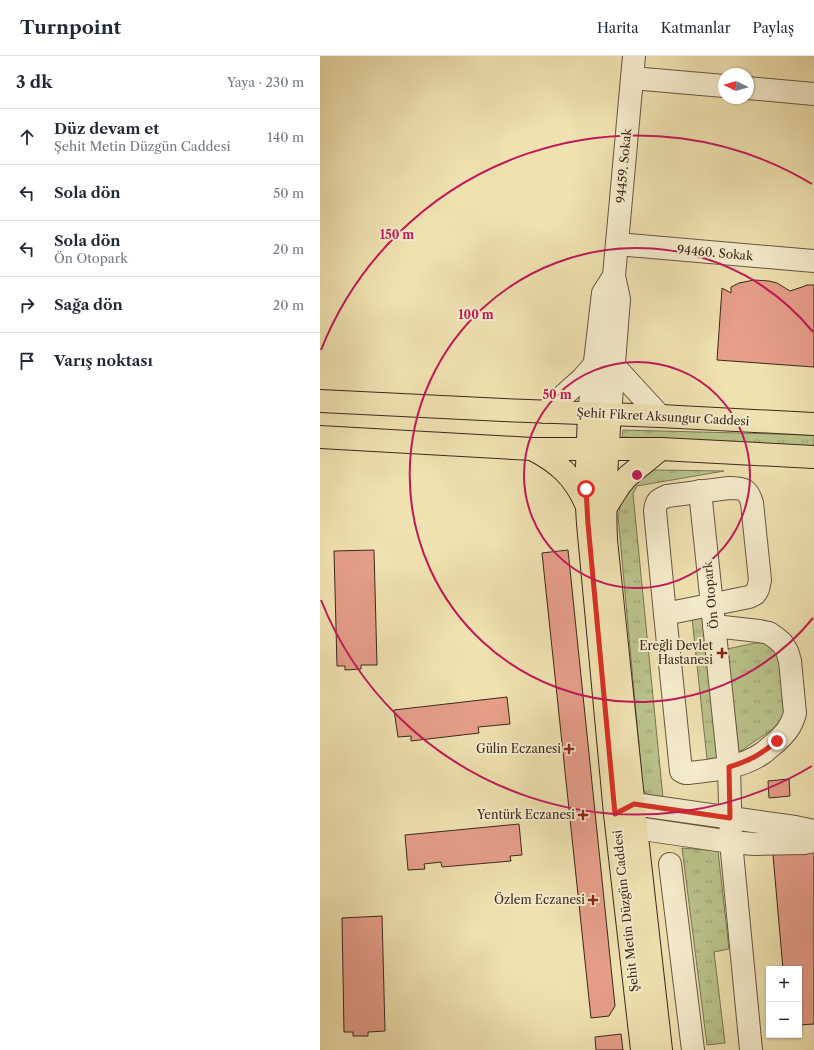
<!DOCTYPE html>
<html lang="tr">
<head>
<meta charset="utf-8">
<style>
	body { margin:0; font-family:"Libre Caslon Text",serif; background:#f6f6f7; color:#1f2937 }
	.controls { position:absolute; right:12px; bottom:12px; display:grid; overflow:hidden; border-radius:0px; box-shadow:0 1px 3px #0004 }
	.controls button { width:36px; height:36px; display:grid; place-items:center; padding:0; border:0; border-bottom:1px solid #e0e1e3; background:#fff; color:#1f2937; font:20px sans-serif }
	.compass { position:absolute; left:398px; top:12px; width:36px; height:36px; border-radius:50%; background:#fff; box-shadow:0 1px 3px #0004; rotate:275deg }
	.stop { position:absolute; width:12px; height:12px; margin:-9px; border:3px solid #d93025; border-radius:50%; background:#fff }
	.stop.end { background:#d93025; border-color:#fff; box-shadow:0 1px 4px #0008 }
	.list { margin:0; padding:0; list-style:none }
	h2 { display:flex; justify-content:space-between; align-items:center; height:52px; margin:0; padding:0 16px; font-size:17px }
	h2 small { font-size:13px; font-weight:400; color:#747a83 }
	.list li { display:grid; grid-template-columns:26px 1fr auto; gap:12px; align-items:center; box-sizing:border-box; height:56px; padding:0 16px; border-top:1px solid #e0e1e3 }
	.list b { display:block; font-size:15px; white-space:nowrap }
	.list p { margin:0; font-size:13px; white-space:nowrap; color:#747a83 }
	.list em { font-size:13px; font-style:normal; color:#747a83 }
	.icon { flex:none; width:22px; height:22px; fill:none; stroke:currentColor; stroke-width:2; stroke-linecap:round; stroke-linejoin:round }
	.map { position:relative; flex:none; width:494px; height:994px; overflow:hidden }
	header { display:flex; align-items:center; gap:24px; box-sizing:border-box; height:56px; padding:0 20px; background:#fff; border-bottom:1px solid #e0e1e3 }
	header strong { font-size:19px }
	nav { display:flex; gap:22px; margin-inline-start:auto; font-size:14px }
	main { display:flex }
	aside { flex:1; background:#fff }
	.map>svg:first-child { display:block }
</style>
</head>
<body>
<header>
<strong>Turnpoint</strong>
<nav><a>Harita</a><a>Katmanlar</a><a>Paylaş</a></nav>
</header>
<main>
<aside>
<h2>3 dk<small>Yaya · 230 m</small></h2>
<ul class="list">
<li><svg class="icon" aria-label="ahead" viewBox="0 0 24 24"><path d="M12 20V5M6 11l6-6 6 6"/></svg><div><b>Düz devam et</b><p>Şehit Metin Düzgün Caddesi</p></div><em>140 m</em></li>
<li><svg class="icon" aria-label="left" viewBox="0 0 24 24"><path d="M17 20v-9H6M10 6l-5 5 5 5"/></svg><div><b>Sola dön</b></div><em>50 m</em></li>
<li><svg class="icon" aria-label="left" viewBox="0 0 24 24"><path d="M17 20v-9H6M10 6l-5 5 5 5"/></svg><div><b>Sola dön</b><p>Ön Otopark</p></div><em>20 m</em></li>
<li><svg class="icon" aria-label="right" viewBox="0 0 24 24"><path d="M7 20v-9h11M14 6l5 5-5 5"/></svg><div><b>Sağa dön</b></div><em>20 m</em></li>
<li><svg class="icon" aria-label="arrive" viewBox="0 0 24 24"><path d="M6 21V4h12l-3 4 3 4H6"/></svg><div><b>Varış noktası</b></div></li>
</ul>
</aside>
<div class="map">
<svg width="494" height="994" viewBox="0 0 494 994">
	<defs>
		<pattern id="grass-tufts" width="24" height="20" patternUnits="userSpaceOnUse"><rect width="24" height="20" fill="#bac28a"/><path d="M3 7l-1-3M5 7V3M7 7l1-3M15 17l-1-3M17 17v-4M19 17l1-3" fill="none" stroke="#989e70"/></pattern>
	</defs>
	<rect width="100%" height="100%" fill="#efe1b0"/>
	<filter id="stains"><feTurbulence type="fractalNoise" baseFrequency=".005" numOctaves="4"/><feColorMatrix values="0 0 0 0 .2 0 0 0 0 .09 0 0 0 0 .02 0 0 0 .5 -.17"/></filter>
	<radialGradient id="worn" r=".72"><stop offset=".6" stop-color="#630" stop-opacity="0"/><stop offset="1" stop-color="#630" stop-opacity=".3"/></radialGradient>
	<g fill="url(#grass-tufts)" stroke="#7a7554">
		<polygon points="303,374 494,379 494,391 302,381"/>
		<polygon points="334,414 404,415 317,430 313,438 343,742 328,739 323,734 298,460 301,447 309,433 322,420"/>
		<polygon points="384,559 398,702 387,703 372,562"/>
		<polygon points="435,587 444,587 460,596 466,664 419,696 407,593"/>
		<polygon points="362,792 398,795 409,893 394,896 405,987 387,989"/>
	</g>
	<g fill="#e69e89" stroke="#3b281d">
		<polygon points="434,224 449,225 457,227 470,235 482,231 487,229 494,229 494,311 397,304 402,232 411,237 411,231 419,227"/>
		<polygon points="54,494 57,609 41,609 41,613 25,614 25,610 17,610 14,495"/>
		<polygon points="248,494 295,950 289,960 271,962 222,497"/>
		<polygon points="187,641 190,668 158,671 159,677 91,685 91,680 78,681 74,654"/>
		<polygon points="469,723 470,740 449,742 448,725"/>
		<polygon points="199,768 202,799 190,800 191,805 122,811 121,806 104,808 105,813 88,814 85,779"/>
		<polygon points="494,795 494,968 479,969 479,913 463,913 453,799"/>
		<polygon points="62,860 65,975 48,976 48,980 33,980 33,976 24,976 22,862"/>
		<polygon points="301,978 303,994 276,994 275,981"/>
	</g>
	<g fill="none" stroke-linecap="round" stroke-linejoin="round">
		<g stroke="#685642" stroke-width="24">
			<g id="minor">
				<polyline points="312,22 404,30"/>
				<polyline points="428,32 494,38"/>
				<polyline points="297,188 494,205"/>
				<polyline points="295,311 340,360"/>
				<polyline points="225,356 262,323 275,308"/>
				<polyline points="269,357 283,237 294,220"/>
				<polyline points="290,358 299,243 294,220 314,0"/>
				<path d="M 409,432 C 424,432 428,433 432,447 L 440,524 L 438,533 L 435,538 L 429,541 L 345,558 L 335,455 C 336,445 338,444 347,440 Z"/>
				<polyline points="380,435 409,711 411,786 431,994"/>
				<path d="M 345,558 L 361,715 L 365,717 L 369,717 C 395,714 421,712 443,697 C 447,694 451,690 455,687 C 465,678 472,670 475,657 L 470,605 L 467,595 L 462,587 L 456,582 L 449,577 L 439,575 L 394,570"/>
				<polyline points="494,775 475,771 314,748 295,758 316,772 411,786 434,788 484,787 494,785"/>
				<polyline points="350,808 373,994"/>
			</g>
		</g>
		<g stroke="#3b281d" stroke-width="24">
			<g id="major">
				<polyline points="0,345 183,354 340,360 494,368"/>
				<polyline points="269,357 267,411 266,433 268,468 295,758 322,994"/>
				<path d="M 290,358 C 287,400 284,442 286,484 L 316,772 L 341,994"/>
				<polyline points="0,381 212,393 341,393 494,401"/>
				<path d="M 212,393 C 239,407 254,421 266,448"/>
				<polyline points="286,451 300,429 308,420 341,393"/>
			</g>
		</g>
		<use href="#minor" stroke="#f5eccc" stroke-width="22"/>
		<use href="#major" stroke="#efe1b0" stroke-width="22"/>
	</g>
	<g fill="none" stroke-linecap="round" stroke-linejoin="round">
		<path stroke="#d93025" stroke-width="5" d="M 266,433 L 268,468 L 295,758 L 314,748 L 410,762 L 409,711 C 429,705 440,699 457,685"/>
	</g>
	<g fill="none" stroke="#c2185b" stroke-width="2">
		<circle cx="317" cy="419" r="113"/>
		<path d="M493 562A227 227 0 1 1 493 276"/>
		<path d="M492 710A340 340 0 0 1 1 544M1 294A340 340 0 0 1 492 128"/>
	</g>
	<g fill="#8f2418" stroke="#f5eccc" stroke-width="1.5">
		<path d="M400 591h4v4h4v4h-4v4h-4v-4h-4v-4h4z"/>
		<path d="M247 687h4v4h4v4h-4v4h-4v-4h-4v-4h4z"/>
		<path d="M261 753h4v4h4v4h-4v4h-4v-4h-4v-4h4z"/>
		<path d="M271 838h4v4h4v4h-4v4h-4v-4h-4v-4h4z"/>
	</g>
	<g text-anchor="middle" stroke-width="4" stroke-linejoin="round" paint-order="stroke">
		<g font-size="12" fill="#3b281d" stroke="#f5eccc">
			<text transform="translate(304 110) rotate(-85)" y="4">94459. Sokak</text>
			<text transform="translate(395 197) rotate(5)" y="4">94460. Sokak</text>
			<text transform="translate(343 361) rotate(3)" y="4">Şehit Fikret Aksungur Caddesi</text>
			<text transform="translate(391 539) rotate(-96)" y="4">Ön Otopark</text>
			<text transform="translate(306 855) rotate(-96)" y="4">Şehit Metin Düzgün Caddesi</text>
		</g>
		<g font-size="12" fill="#3b281d" stroke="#f5eccc" text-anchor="end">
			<text x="393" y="594">Ereğli Devlet<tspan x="393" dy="14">Hastanesi</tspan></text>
			<text x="241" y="697">Gülin Eczanesi</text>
			<text x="255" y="763">Yentürk Eczanesi</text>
			<text x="265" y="848">Özlem Eczanesi</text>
		</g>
	</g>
	<circle cx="317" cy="419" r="6" fill="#c2185b" stroke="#f5eccc" stroke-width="2"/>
	<g font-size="12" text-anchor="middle" font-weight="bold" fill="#c2185b" stroke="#f5eccc" stroke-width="4" stroke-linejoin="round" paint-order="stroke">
		<text x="77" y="183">150 m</text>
		<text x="156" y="263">100 m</text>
		<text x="237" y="343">50 m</text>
	</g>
	<rect width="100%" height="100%" filter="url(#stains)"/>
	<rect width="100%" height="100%" fill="url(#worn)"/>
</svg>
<div class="controls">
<button>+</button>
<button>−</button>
</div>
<svg class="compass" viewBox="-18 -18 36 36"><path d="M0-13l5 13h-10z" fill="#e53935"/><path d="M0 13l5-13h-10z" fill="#747a83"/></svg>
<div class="stop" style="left:266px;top:433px"></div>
<div class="stop end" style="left:457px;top:685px"></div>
</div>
</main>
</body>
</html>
